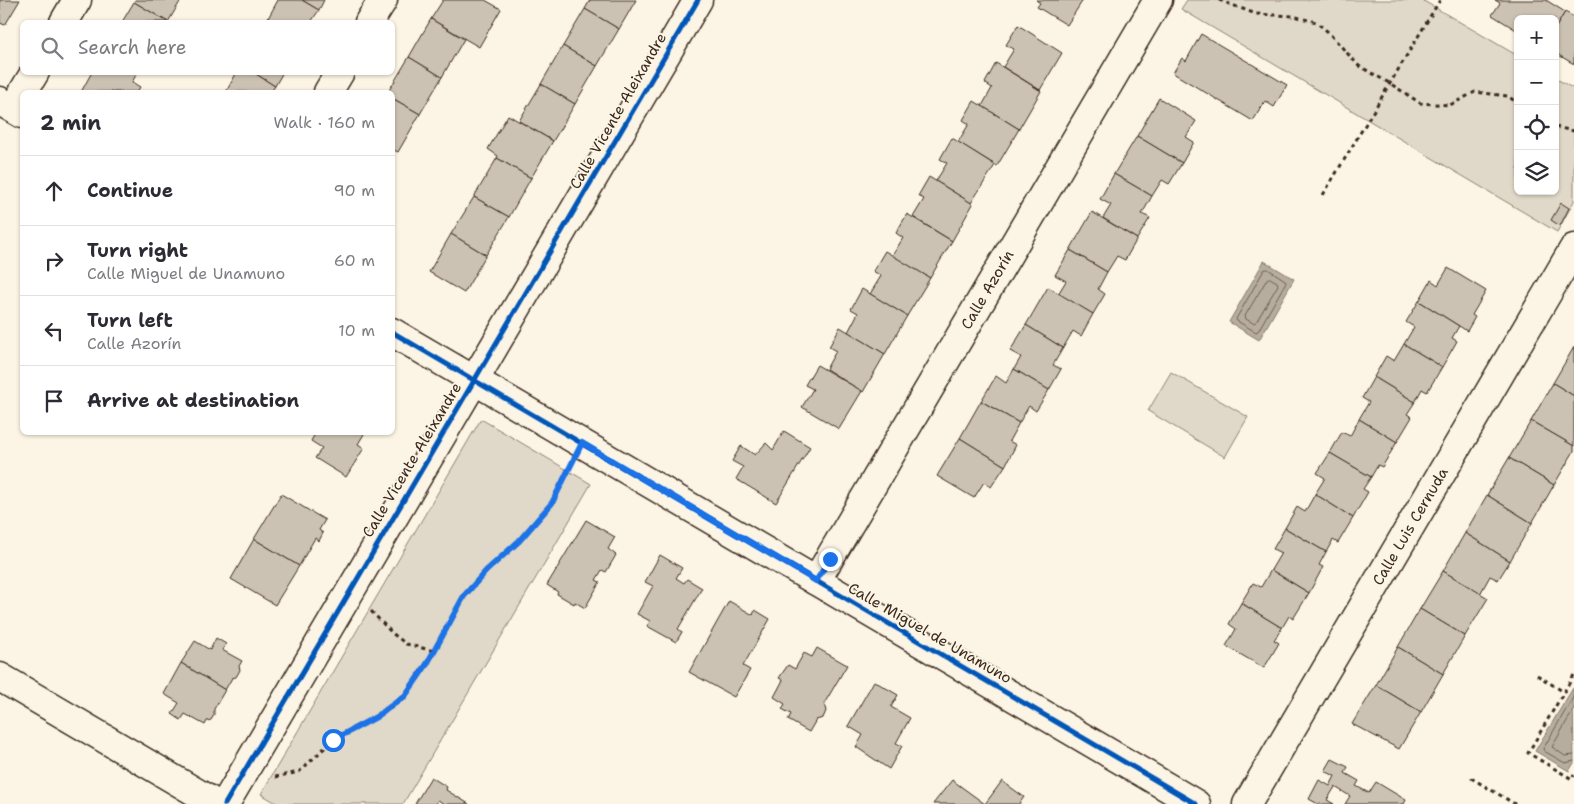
<!DOCTYPE html>
<html lang="en">
<head>
<meta charset="utf-8">
<style>
	body { margin:0; font-family:"Shantell Sans",sans-serif; background:#f2f2f3; color:#2b2b33 }
	.controls { position:absolute; right:15px; top:15px; display:grid; overflow:hidden; border-radius:8px; box-shadow:0 1px 4px #0004 }
	.controls button { width:45px; height:45px; display:grid; place-items:center; padding:0; border:0; border-bottom:1px solid #e1e1e2; background:#fff; color:#2b2b33; font:25px sans-serif }
	.stop { position:absolute; width:15px; height:15px; margin:-11px; border:4px solid #1a73e8; border-radius:50%; background:#fff }
	.stop.end { background:#1a73e8; border-color:#fff; box-shadow:0 1px 5px #0008 }
	.list { margin:0; padding:0; list-style:none }
	h2 { display:flex; justify-content:space-between; align-items:center; height:65px; margin:0; padding:0 20px; font-size:21px }
	h2 small { font-size:16px; font-weight:400; color:#7c7c81 }
	.list li { display:grid; grid-template-columns:32px 1fr auto; gap:15px; align-items:center; box-sizing:border-box; height:70px; padding:0 20px; border-top:1px solid #e1e1e2 }
	.list b { display:block; font-size:19px; white-space:nowrap }
	.list p { margin:0; font-size:16px; white-space:nowrap; color:#7c7c81 }
	.list em { font-size:16px; font-style:normal; color:#7c7c81 }
	.icon { flex:none; width:28px; height:28px; fill:none; stroke:currentColor; stroke-width:2; stroke-linecap:round; stroke-linejoin:round }
	.map { position:relative; flex:none; width:1574px; height:804px; overflow:hidden }
	.search { position:absolute; background:#fff; box-shadow:0 1px 4px #0004; left:20px; top:20px; width:375px; height:55px; display:flex; align-items:center; gap:12px; box-sizing:border-box; padding:0 18px; border-radius:8px; color:#7c7c81; font-size:19px }
	.panel { position:absolute; background:#fff; box-shadow:0 1px 4px #0004; left:20px; top:90px; width:375px; height:345px; border-radius:8px }
	.map>svg:first-child { display:block }
</style>
</head>
<body>
<div class="map">
<svg width="1574" height="804" viewBox="0 0 1574 804">
	<rect width="100%" height="100%" fill="#fcf5e5"/>
	<filter id="ink" filterUnits="userSpaceOnUse"><feTurbulence type="fractalNoise" baseFrequency=".02" numOctaves="2"/><feDisplacementMap in="SourceGraphic" scale="10" xChannelSelector="R" yChannelSelector="G"/><feConvolveMatrix kernelMatrix="1 2 1 2 8 2 1 2 1" color-interpolation-filters="sRGB"/></filter>
	<g filter="url(#ink)">
		<g fill="#e0d8c8" stroke="#8e8173">
			<polygon points="1187,0 1422,0 1518,56 1518,191 1555,191 1555,78 1574,89 1574,201 1557,232 1181,9"/>
			<polygon points="1171,372 1248,417 1225,457 1148,411"/>
			<polygon points="481,419 591,484 403,804 278,804 261,794"/>
		</g>
		<g fill="#b7ad9e" stroke="#85796b">
			<polygon points="1264,261 1294,279 1259,340 1229,322"/>
			<polygon points="1573,688 1574,763 1569,771 1535,751"/>
		</g>
		<g fill="none" stroke-linecap="round" stroke-linejoin="round">
			<g stroke="#6d5e51" stroke-width="1">
				<polygon points="1268,269 1285,280 1286,282 1258,331 1256,332 1237,321 1236,319 1264,270"/>
				<polygon points="1270,278 1277,282 1278,285 1256,322 1253,323 1246,319 1245,316 1267,279"/>
				<polyline points="1574,696 1543,749 1544,751 1565,763 1574,761"/>
				<polyline points="1574,709 1552,747 1565,756 1574,755"/>
			</g>
		</g>
		<g fill="#ccc2b3" stroke="#3b2a1e">
			<polygon points="0,0 20,0 5,25 0,23"/>
			<polygon points="135,0 181,0 168,22 134,2"/>
			<polygon points="278,0 302,0 319,10 311,22 266,22"/>
			<polygon points="302,0 324,0 319,10"/>
			<polygon points="443,0 485,0 501,9 479,47 431,19"/>
			<polygon points="590,0 636,0 619,29 585,9"/>
			<polygon points="1036,0 1083,0 1067,25 1037,7 1040,3"/>
			<polygon points="1495,0 1546,0 1565,12 1555,29 1555,19 1518,19 1518,31 1492,15 1500,3"/>
			<polygon points="134,2 168,22 122,22"/>
			<polygon points="585,9 619,29 597,66 563,46"/>
			<polygon points="1565,12 1574,17 1574,64 1555,53 1555,29"/>
			<polygon points="431,19 464,39 442,77 409,57"/>
			<polygon points="1018,25 1062,53 1040,90 1003,67 1014,49 1006,45"/>
			<polygon points="1201,34 1287,85 1274,107 1265,101 1253,121 1173,73 1182,58 1186,61"/>
			<polygon points="563,46 597,66 575,104 541,84"/>
			<polygon points="409,57 442,77 420,114 392,98 392,92 388,92"/>
			<polygon points="996,63 1041,91 1019,129 982,106 992,88 985,83"/>
			<polygon points="92,72 138,72 132,82 140,87 137,92 81,92"/>
			<polygon points="237,72 253,72 275,86 271,92 226,92"/>
			<polygon points="253,72 283,72 275,86"/>
			<polygon points="541,84 575,104 553,141 519,121"/>
			<polygon points="392,98 420,114 398,152 392,149"/>
			<polygon points="1159,98 1196,121 1186,137 1194,142 1182,163 1137,136"/>
			<polygon points="974,101 1019,129 997,166 958,142 969,124 963,120"/>
			<polygon points="508,115 553,141 531,178 497,158 498,156 488,149"/>
			<polygon points="1137,136 1182,163 1169,184 1162,180 1152,196 1114,174"/>
			<polygon points="952,138 995,165 971,203 936,181 947,163 940,159"/>
			<polygon points="497,158 531,178 509,217 474,197"/>
			<polygon points="1114,174 1152,196 1142,214 1150,218 1137,239 1103,218 1111,205 1100,199"/>
			<polygon points="929,177 973,204 952,241 913,217 924,199 918,196"/>
			<polygon points="474,197 509,217 486,255 451,234"/>
			<polygon points="1561,203 1569,208 1560,226 1551,220"/>
			<polygon points="1092,212 1137,239 1125,260 1117,256 1107,272 1070,250"/>
			<polygon points="907,214 952,241 930,278 892,256 903,238 896,233"/>
			<polygon points="451,234 486,255 464,293 429,272"/>
			<polygon points="1070,250 1107,272 1098,289 1105,294 1093,314 1058,294 1066,281 1055,275"/>
			<polygon points="885,251 930,278 907,316 870,294 881,276 873,271"/>
			<polygon points="1448,268 1486,291 1472,315 1475,317 1467,331 1419,301 1431,280 1438,285"/>
			<polygon points="1048,287 1093,314 1081,336 1073,331 1063,348 1026,325"/>
			<polygon points="862,289 907,316 885,354 848,332 858,313 851,309"/>
			<polygon points="1419,301 1459,326 1452,338 1457,341 1442,367 1404,344 1414,327 1406,322"/>
			<polygon points="1026,325 1063,348 1053,365 1061,369 1049,390 1014,369 1021,357 1010,351"/>
			<polygon points="840,327 885,354 863,392 826,369 836,351 829,347"/>
			<polygon points="1404,344 1442,367 1427,392 1422,389 1415,402 1374,377 1386,356 1394,361"/>
			<polygon points="1574,347 1574,396 1553,383"/>
			<polygon points="817,365 862,391 839,429 802,407 813,389 805,385"/>
			<polygon points="1014,369 1049,390 1036,411 1029,406 1019,423 981,401 996,376 1006,383"/>
			<polygon points="1374,377 1415,402 1407,414 1412,417 1397,442 1359,419 1369,402 1362,398"/>
			<polygon points="1553,383 1574,396 1574,446 1531,421"/>
			<polygon points="981,401 1019,423 1009,441 1016,445 1005,466 960,438"/>
			<polygon points="1359,419 1397,442 1382,467 1378,465 1371,477 1330,453 1342,432 1350,436"/>
			<polygon points="1531,421 1574,446 1574,451 1554,485 1509,458"/>
			<polygon points="784,431 810,447 776,503 736,479 743,467 732,461 741,446 755,455 766,443 773,450"/>
			<polygon points="316,432 362,432 364,434 358,444 364,448 346,477 315,458 322,448 311,441"/>
			<polygon points="960,438 1005,466 991,487 984,482 974,498 937,476"/>
			<polygon points="1330,453 1371,477 1363,489 1368,492 1353,518 1315,494 1325,478 1317,473"/>
			<polygon points="1509,458 1554,485 1532,523 1487,495"/>
			<polygon points="281,494 325,520 319,530 323,533 319,541 315,538 299,566 254,539"/>
			<polygon points="1315,494 1353,518 1338,543 1333,540 1326,552 1285,528 1297,507 1305,512"/>
			<polygon points="1487,495 1532,523 1510,561 1465,533"/>
			<polygon points="586,520 615,537 608,549 616,555 606,572 602,570 596,580 600,582 585,608 575,602 574,604 557,594 558,592 547,585"/>
			<polygon points="1285,528 1326,552 1319,565 1323,567 1309,593 1271,570 1281,553 1273,549"/>
			<polygon points="1465,533 1510,561 1498,580 1490,576 1480,594 1443,571"/>
			<polygon points="254,539 299,566 275,605 231,579"/>
			<polygon points="660,555 682,568 676,578 684,583 687,579 702,588 678,629 682,632 676,642 647,626 650,621 637,614 653,586 645,582"/>
			<polygon points="1271,570 1309,593 1293,619 1289,616 1282,628 1241,603 1253,583 1261,587"/>
			<polygon points="1443,571 1488,598 1465,636 1420,609"/>
			<polygon points="729,601 753,615 755,610 770,619 743,666 750,670 734,697 689,672"/>
			<polygon points="1241,603 1282,628 1274,640 1279,643 1264,668 1226,646 1236,629 1229,624"/>
			<polygon points="1420,609 1465,636 1443,674 1398,647"/>
			<polygon points="216,638 226,644 222,650 242,661 239,666 240,670 236,677 232,678 225,690 181,663 195,641 210,650"/>
			<polygon points="1398,647 1443,674 1421,712 1376,685"/>
			<polygon points="817,648 847,665 824,704 826,711 823,718 816,720 809,732 788,720 791,714 782,709 785,704 774,697 783,680 779,678 788,665 795,669 804,653 812,657"/>
			<polygon points="181,663 225,690 214,709 214,715 211,720 207,721 205,725 185,714 181,720 172,714 179,703 164,694"/>
			<polygon points="874,681 898,695 891,707 910,718 896,743 902,746 889,769 856,747 863,735 848,726"/>
			<polygon points="1376,685 1421,712 1399,749 1352,724"/>
			<polygon points="1332,759 1348,767 1345,773 1359,781 1356,786 1369,793 1376,782 1406,800 1404,804 1345,804 1350,796 1335,787 1327,800 1334,804 1318,804 1309,799 1319,780 1330,786 1335,776 1325,771"/>
			<polygon points="431,777 447,787 446,790 469,804 444,804 438,800 436,804 415,804"/>
			<polygon points="952,780 985,804 1002,781 1024,797 1019,804 933,804"/>
		</g>
		<g fill="none" stroke-linecap="round" stroke-linejoin="round">
			<g stroke="#3b2a1e" stroke-width="31">
				<g id="minor">
					<polyline points="64,22 77,0"/>
					<polyline points="369,22 383,0"/>
					<polyline points="23,92 35,72"/>
					<polyline points="328,92 340,72"/>
					<polyline points="0,101 22,114"/>
					<polyline points="392,332 1196,804"/>
					<path id="s1" d="M 816,581 L 1158,0"/>
					<polyline points="0,677 216,804"/>
					<polyline points="225,804 698,0"/>
					<path id="s2" d="M 1247,804 L 1574,248"/>
				</g>
			</g>
			<g stroke="#3b2a1e" stroke-width="3" stroke-dasharray="4 4" stroke-linecap="butt">
				<polyline points="1219,0 1256,14 1293,16 1316,22 1327,31 1359,66 1391,84 1420,103 1450,105 1475,92 1508,96 1518,104"/>
				<polyline points="1555,127 1574,131"/>
				<polyline points="1323,195 1440,0"/>
				<polyline points="371,611 392,633 406,644 434,651"/>
				<polyline points="1537,675 1564,692"/>
				<polyline points="1574,675 1528,753 1572,779 1574,775"/>
				<polyline points="275,777 299,772 333,740 376,717 405,696 427,664 464,596 486,571 519,541 552,503 569,468"/>
				<polyline points="1471,778 1515,804"/>
			</g>
			<use href="#minor" stroke="#fcf5e5" stroke-width="28"/>
			<g stroke="#fcf5e5" stroke-width="8">
				<g id="cycleway">
					<polyline points="392,332 1196,804"/>
					<polyline points="225,804 698,0"/>
				</g>
			</g>
			<use href="#cycleway" stroke="#0057b8" stroke-width="5"/>
		</g>
	</g>
	<g fill="none" stroke-linecap="round" stroke-linejoin="round" filter="url(#ink)">
		<polyline stroke="#1a73e8" stroke-width="6" points="333,740 376,717 405,696 427,664 464,596 486,571 519,541 552,503 582,443 816,581 830,559"/>
	</g>
	<g text-anchor="middle" stroke-width="4" stroke-linejoin="round" paint-order="stroke">
		<g font-size="15" fill="#3b2a1e" stroke="#fcf5e5">
			<text transform="translate(618 111) rotate(-60)" y="5">Calle Vicente Aleixandre</text>
			<text dy="5" stroke="none"><textPath href="#s1" startOffset="338">Calle Azorín</textPath></text>
			<text transform="translate(412 460) rotate(-59)" y="5">Calle Vicente Aleixandre</text>
			<text dy="5" stroke="none"><textPath href="#s2" startOffset="322">Calle Luis Cernuda</textPath></text>
			<text transform="translate(930 633) rotate(30)" y="5">Calle Miguel de Unamuno</text>
		</g>
	</g>
</svg>
<div class="controls">
<button>+</button>
<button>−</button>
<button><svg class="icon" aria-label="locate" viewBox="0 0 24 24"><circle cx="12" cy="12" r="6"/><path d="M12 2v4M12 18v4M2 12h4M18 12h4"/></svg></button>
<button><svg class="icon" aria-label="layers" viewBox="0 0 24 24"><path d="M12 4l9 5-9 5-9-5zM3 14l9 5 9-5"/></svg></button>
</div>
<div class="stop" style="left:333px;top:740px"></div>
<div class="stop end" style="left:830px;top:559px"></div>
<div class="search"><svg class="icon" aria-label="search" viewBox="0 0 24 24"><circle cx="10" cy="10" r="6"/><path d="M15 15l6 6"/></svg>Search here</div>
<section class="panel">
<h2>2 min<small>Walk · 160 m</small></h2>
<ul class="list">
<li><svg class="icon" aria-label="ahead" viewBox="0 0 24 24"><path d="M12 20V5M6 11l6-6 6 6"/></svg><div><b>Continue</b></div><em>90 m</em></li>
<li><svg class="icon" aria-label="right" viewBox="0 0 24 24"><path d="M7 20v-9h11M14 6l5 5-5 5"/></svg><div><b>Turn right</b><p>Calle Miguel de Unamuno</p></div><em>60 m</em></li>
<li><svg class="icon" aria-label="left" viewBox="0 0 24 24"><path d="M17 20v-9H6M10 6l-5 5 5 5"/></svg><div><b>Turn left</b><p>Calle Azorín</p></div><em>10 m</em></li>
<li><svg class="icon" aria-label="arrive" viewBox="0 0 24 24"><path d="M6 21V4h12l-3 4 3 4H6"/></svg><div><b>Arrive at destination</b></div></li>
</ul>
</section>
</div>
</body>
</html>
